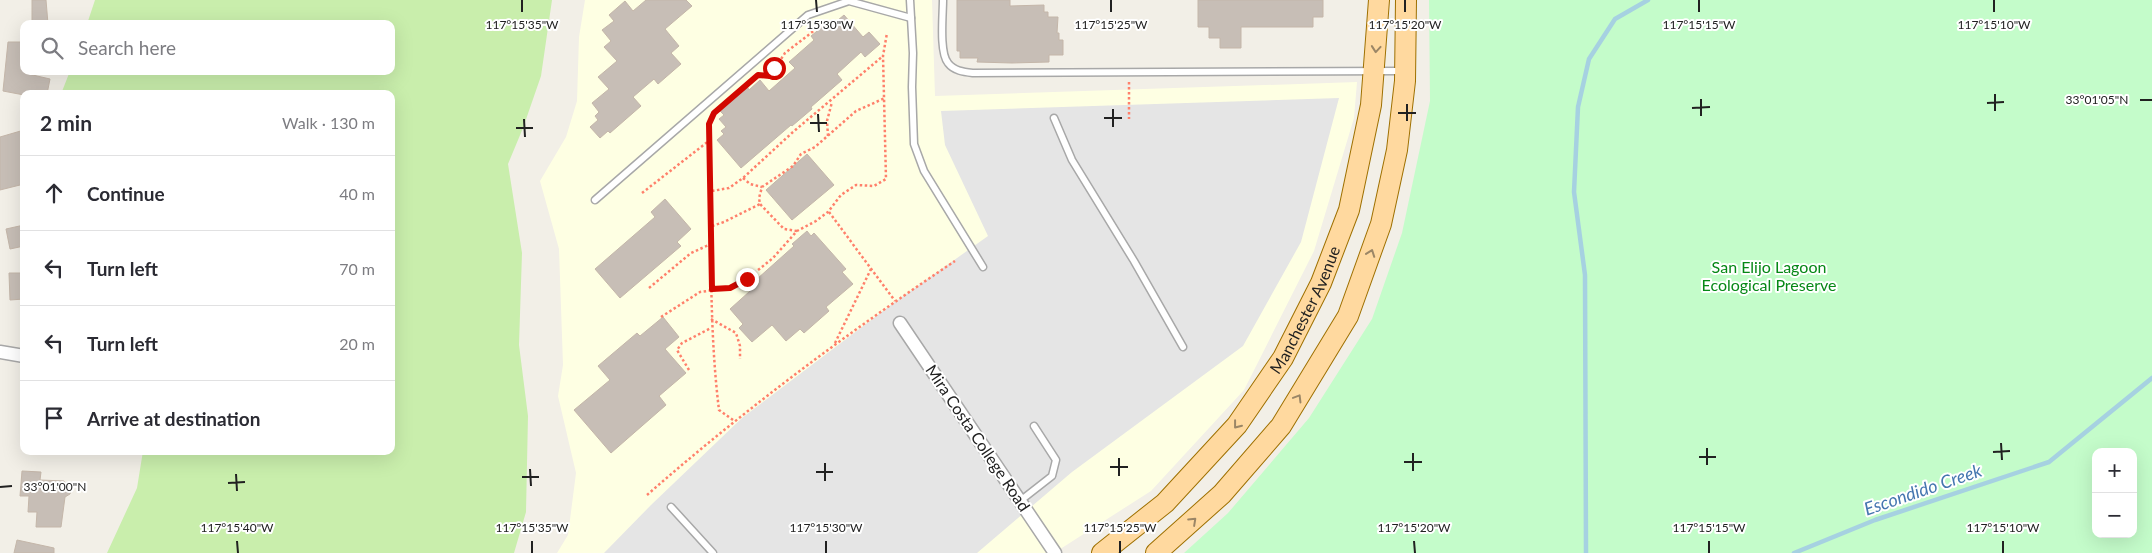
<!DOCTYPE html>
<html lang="en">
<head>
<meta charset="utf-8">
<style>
	body { margin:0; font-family:Lato,sans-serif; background:#f7f7f7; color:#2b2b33 }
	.controls { position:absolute; right:15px; bottom:15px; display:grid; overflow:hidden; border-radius:10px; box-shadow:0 5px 20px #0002 }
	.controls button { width:45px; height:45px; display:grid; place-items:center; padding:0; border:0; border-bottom:1px solid #e1e1e2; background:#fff; color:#2b2b33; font:25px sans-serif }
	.stop { position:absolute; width:15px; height:15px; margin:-11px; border:4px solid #d20800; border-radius:50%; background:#fff }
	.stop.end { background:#d20800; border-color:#fff; box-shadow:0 1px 5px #0008 }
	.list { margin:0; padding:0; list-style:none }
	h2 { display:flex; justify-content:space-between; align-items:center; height:65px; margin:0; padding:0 20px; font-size:21px }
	h2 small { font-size:16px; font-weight:400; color:#7c7c81 }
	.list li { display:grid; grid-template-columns:32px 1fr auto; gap:15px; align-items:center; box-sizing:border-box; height:75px; padding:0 20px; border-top:1px solid #e1e1e2 }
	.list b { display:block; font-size:19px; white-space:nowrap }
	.list em { font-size:16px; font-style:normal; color:#7c7c81 }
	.icon { flex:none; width:28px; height:28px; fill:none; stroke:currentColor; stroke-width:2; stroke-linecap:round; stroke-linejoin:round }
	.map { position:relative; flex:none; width:2152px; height:553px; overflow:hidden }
	.search { position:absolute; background:#fff; box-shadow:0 5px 20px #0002; left:20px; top:20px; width:375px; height:55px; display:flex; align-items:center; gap:12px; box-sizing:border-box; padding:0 18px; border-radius:10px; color:#7c7c81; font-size:19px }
	.panel { position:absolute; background:#fff; box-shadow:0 5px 20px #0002; left:20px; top:90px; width:375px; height:365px; border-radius:10px }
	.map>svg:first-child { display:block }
</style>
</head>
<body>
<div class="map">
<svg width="2152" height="553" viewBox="0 0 2152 553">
	<rect width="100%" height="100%" fill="#f2efe7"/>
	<polygon fill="#feffe3" points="585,0 932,0 935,96 1357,82 1354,118 1314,251 1244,390 1151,491 1054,553 557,553 568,535 576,473 558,396 563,365 559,249 540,181 566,137 577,101 579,37"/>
	<polygon fill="#c9eeac" points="95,0 552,0 541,76 523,128 508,164 522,253 519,345 528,416 526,512 514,553 107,553 137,488 143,451 391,451 391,94 61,94 70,71 391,71 391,24 87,24"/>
	<path fill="#c4fcca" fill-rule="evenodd" d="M 1429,0 L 2152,0 L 2152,553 L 1184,553 L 1228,513 L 1309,418 L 1372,319 L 1402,233 L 1430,101 ZM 2096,452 L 2133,452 L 2133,534 L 2096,534 Z"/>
	<polygon fill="#e5e5e5" points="1339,98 1301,242 1243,346 1072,472 977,553 604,553 651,505 742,418 891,305 988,236 945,145 941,111"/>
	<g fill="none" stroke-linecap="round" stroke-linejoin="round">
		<g stroke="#a6d1e1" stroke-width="4.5">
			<polyline points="1586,553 1585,275 1574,192 1578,107 1589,59 1615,19 1648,0"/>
			<polyline points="1794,553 1875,520 2049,462 2152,378"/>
		</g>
	</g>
	<g fill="#c7beb6" stroke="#c4b6a9">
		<polygon points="32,0 46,0 48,24 32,24"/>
		<polygon points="646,0 686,0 692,6 665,29 679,46 671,53 681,64 658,84 654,79 633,97 641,106 610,133 608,131 600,138 590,127 598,120 595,116 599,112 592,103 609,89 598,77 617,61 604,47 611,41 602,30 614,21 609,15 625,1 633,11"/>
		<polygon points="957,0 1010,0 1010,6 1044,5 1044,12 1048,12 1048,17 1058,17 1057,33 1059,33 1059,40 1063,40 1063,55 1049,55 1049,62 1012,63 977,62 978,58 960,58 960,51 957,51"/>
		<polygon points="1198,0 1323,0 1323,17 1313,17 1313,27 1241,27 1241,48 1220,48 1220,38 1209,38 1209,27 1198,27"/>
		<polygon points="844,15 863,37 869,32 880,44 865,57 861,52 837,74 842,80 811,107 812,109 792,126 791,125 741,168 717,140 724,134 721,131 726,127 719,119 724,115 719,110 747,86 749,90 760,80 769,91 795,68 789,62 814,40 811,36 822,27 825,31"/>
		<polygon points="8,42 24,42 24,73 50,79 47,94 24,95 3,91"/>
		<polygon points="24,130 24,184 0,190 0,137"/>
		<polygon points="807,154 834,185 792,220 766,190"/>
		<polygon points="665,199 691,229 677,242 681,246 620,298 595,269 655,217 651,212"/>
		<polygon points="24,225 24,246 10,249 6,229"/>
		<polygon points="807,231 811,236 814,233 846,269 842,272 853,284 826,307 829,311 804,333 800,329 786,341 772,325 752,342 739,328 743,324 730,309 760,282 757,279 794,246 792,244"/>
		<polygon points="9,273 24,273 24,299 10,300"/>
		<polygon points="663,317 679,337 665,349 686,373 659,396 666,405 611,453 574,410 610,380 598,366 637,333 640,336"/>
		<polygon points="22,471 41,472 40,480 64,481 71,488 70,494 65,497 61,527 36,527 37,512 28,512 29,496 20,496"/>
		<polygon points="17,540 54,548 54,553 14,553"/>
	</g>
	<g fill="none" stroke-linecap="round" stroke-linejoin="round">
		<g stroke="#a8a8a8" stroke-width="9">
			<g id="service">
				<polyline points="910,0 913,53 912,87 914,144 924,171 983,267"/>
				<path d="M 943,0 C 943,15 939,52 948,63 C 954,71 964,72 973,73 L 1402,71"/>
				<polyline points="1054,118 1072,160 1134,261 1183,347"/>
				<polyline points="595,200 808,15 849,1 911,18"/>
				<polyline points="1020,501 1052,476 1056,460 1034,426"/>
				<polyline points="671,507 713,553"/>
			</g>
		</g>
		<g stroke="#a8a8a8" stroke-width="15">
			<g id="minor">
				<polyline points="900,323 1055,553"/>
				<polyline points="0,352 24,356"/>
			</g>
		</g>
		<g stroke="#9e7000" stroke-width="22">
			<g id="primary">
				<path id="s1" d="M 1102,553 L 1165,503 L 1237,425 L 1283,358 L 1321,283 L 1349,210 L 1371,105 L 1379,0"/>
				<polyline points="1156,553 1222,494 1281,426 1348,316 1381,224 1397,150 1405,81 1406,0"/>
			</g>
		</g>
		<g stroke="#ff806b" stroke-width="2.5" stroke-dasharray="2.5 2.5" stroke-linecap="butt">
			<polyline points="1129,82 1129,119"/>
			<polyline points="828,136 827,121 832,102"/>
			<path d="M 710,140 C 712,230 708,320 719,410 L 733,420"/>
			<polyline points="743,178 750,184 762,187"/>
			<polyline points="712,191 729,188 743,178 793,132 883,56"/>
			<polyline points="642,193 710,140 709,124 714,113 758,75 770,76 785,53 824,23"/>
			<polyline points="829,212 895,301"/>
			<polyline points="712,226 724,222 760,204"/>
			<polyline points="797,231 784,229 760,204 759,198 762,187 793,166 801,154 815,147 856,111 885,98"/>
			<polyline points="649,288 691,253 711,244"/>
			<polyline points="661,317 700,292 730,288 747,279 773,258 797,231 816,221 828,212 841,195 856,185 874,186 886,179 883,56 887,33"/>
			<polyline points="711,319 736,333 740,346 740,359"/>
			<polyline points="835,343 871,269"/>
			<polyline points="689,370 677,350 682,343 711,328"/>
			<path d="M 647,495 C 744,410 847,333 955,261"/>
		</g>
		<use href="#service" stroke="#fff" stroke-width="6"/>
		<use href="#minor" stroke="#fff" stroke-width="12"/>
		<use href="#primary" stroke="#ffd99f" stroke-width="20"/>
	</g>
	<defs><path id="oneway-chevron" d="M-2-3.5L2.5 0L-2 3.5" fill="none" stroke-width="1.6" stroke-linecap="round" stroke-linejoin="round" transform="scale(1.25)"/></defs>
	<g stroke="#9b8666">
		<use href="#oneway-chevron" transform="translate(1376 49) rotate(95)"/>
		<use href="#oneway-chevron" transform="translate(1371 253) rotate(-70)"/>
		<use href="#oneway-chevron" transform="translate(1298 398) rotate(-59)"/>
		<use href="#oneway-chevron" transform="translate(1237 425) rotate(128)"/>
		<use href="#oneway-chevron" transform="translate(1193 521) rotate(-43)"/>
	</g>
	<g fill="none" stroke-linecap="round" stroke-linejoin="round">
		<polyline stroke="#d20800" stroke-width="6" points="747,279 730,288 712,289 709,124 714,113 758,75 770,76 774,68"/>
	</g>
	<path fill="none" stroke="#212121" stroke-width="2" d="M 522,0 L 522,12M 816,0 L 817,12M 1111,0 L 1111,12M 1405,0 L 1405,12M 1699,0 L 1699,12M 1994,0 L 1994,12M 1995,94 L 1995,111M 1701,99 L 1701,116M 2140,100 L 2152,100M 1987,103 L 2004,102M 1407,104 L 1407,121M 1692,108 L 1710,107M 1113,109 L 1113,127M 1398,113 L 1416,113M 818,114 L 819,132M 1104,118 L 1122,118M 524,119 L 525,137M 810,123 L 827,123M 516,128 L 533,128M 2001,443 L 2002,460M 1707,448 L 1707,465M 1993,452 L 2010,451M 1413,453 L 1413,471M 1699,457 L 1716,457M 1119,458 L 1119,476M 1404,462 L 1422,462M 825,463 L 825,481M 1110,467 L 1128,467M 530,469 L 531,486M 816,472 L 833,472M 236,474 L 237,491M 522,477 L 539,477M 228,483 L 245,482M 0,487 L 12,486M 237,541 L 238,553M 532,541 L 532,553M 826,541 L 826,553M 1120,541 L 1120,553M 1414,541 L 1415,553M 1709,541 L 1709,553M 2003,541 L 2003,553"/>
	<g text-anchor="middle" stroke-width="4" stroke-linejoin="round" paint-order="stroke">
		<g font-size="16" fill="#068816" stroke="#fff">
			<text x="1769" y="273">San Elijo Lagoon<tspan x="1769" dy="18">Ecological Preserve</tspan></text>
		</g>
		<g font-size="16" fill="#212121" stroke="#fff">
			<text dy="6" stroke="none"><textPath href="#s1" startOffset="321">Manchester Avenue</textPath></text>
			<text transform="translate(978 438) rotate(56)" y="6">Mira Costa College Road</text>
		</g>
		<g font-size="18" font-style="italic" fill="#4476af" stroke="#fff">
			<text transform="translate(1923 490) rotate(-19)" y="6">Escondido Creek</text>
		</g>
	</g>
	<g font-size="12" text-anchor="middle" fill="#212121" stroke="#fff" stroke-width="4" stroke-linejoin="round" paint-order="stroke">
		<text x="522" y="29">117°15'35"W</text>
		<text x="817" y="29">117°15'30"W</text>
		<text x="1111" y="29">117°15'25"W</text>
		<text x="1405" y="29">117°15'20"W</text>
		<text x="1699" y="29">117°15'15"W</text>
		<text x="1994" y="29">117°15'10"W</text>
		<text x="2097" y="104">33°01'05"N</text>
		<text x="55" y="491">33°01'00"N</text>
		<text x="237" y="532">117°15'40"W</text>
		<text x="532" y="532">117°15'35"W</text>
		<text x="826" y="532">117°15'30"W</text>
		<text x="1120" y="532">117°15'25"W</text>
		<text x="1414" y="532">117°15'20"W</text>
		<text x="1709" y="532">117°15'15"W</text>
		<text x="2003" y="532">117°15'10"W</text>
	</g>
</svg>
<div class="controls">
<button>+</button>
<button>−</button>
</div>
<div class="stop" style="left:774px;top:68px"></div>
<div class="stop end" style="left:747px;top:279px"></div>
<div class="search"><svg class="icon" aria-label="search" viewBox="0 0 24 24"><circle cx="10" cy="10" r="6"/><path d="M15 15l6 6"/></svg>Search here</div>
<section class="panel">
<h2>2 min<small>Walk · 130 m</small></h2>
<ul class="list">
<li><svg class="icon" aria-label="ahead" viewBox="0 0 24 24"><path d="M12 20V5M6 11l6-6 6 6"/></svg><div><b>Continue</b></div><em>40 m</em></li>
<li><svg class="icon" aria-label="left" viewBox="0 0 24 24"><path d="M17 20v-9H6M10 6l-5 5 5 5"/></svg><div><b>Turn left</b></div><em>70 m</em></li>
<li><svg class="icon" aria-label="left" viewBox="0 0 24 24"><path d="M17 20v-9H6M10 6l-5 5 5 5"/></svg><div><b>Turn left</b></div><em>20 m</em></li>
<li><svg class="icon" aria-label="arrive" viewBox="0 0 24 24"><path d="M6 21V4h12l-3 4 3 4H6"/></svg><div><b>Arrive at destination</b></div></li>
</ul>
</section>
</div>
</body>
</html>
